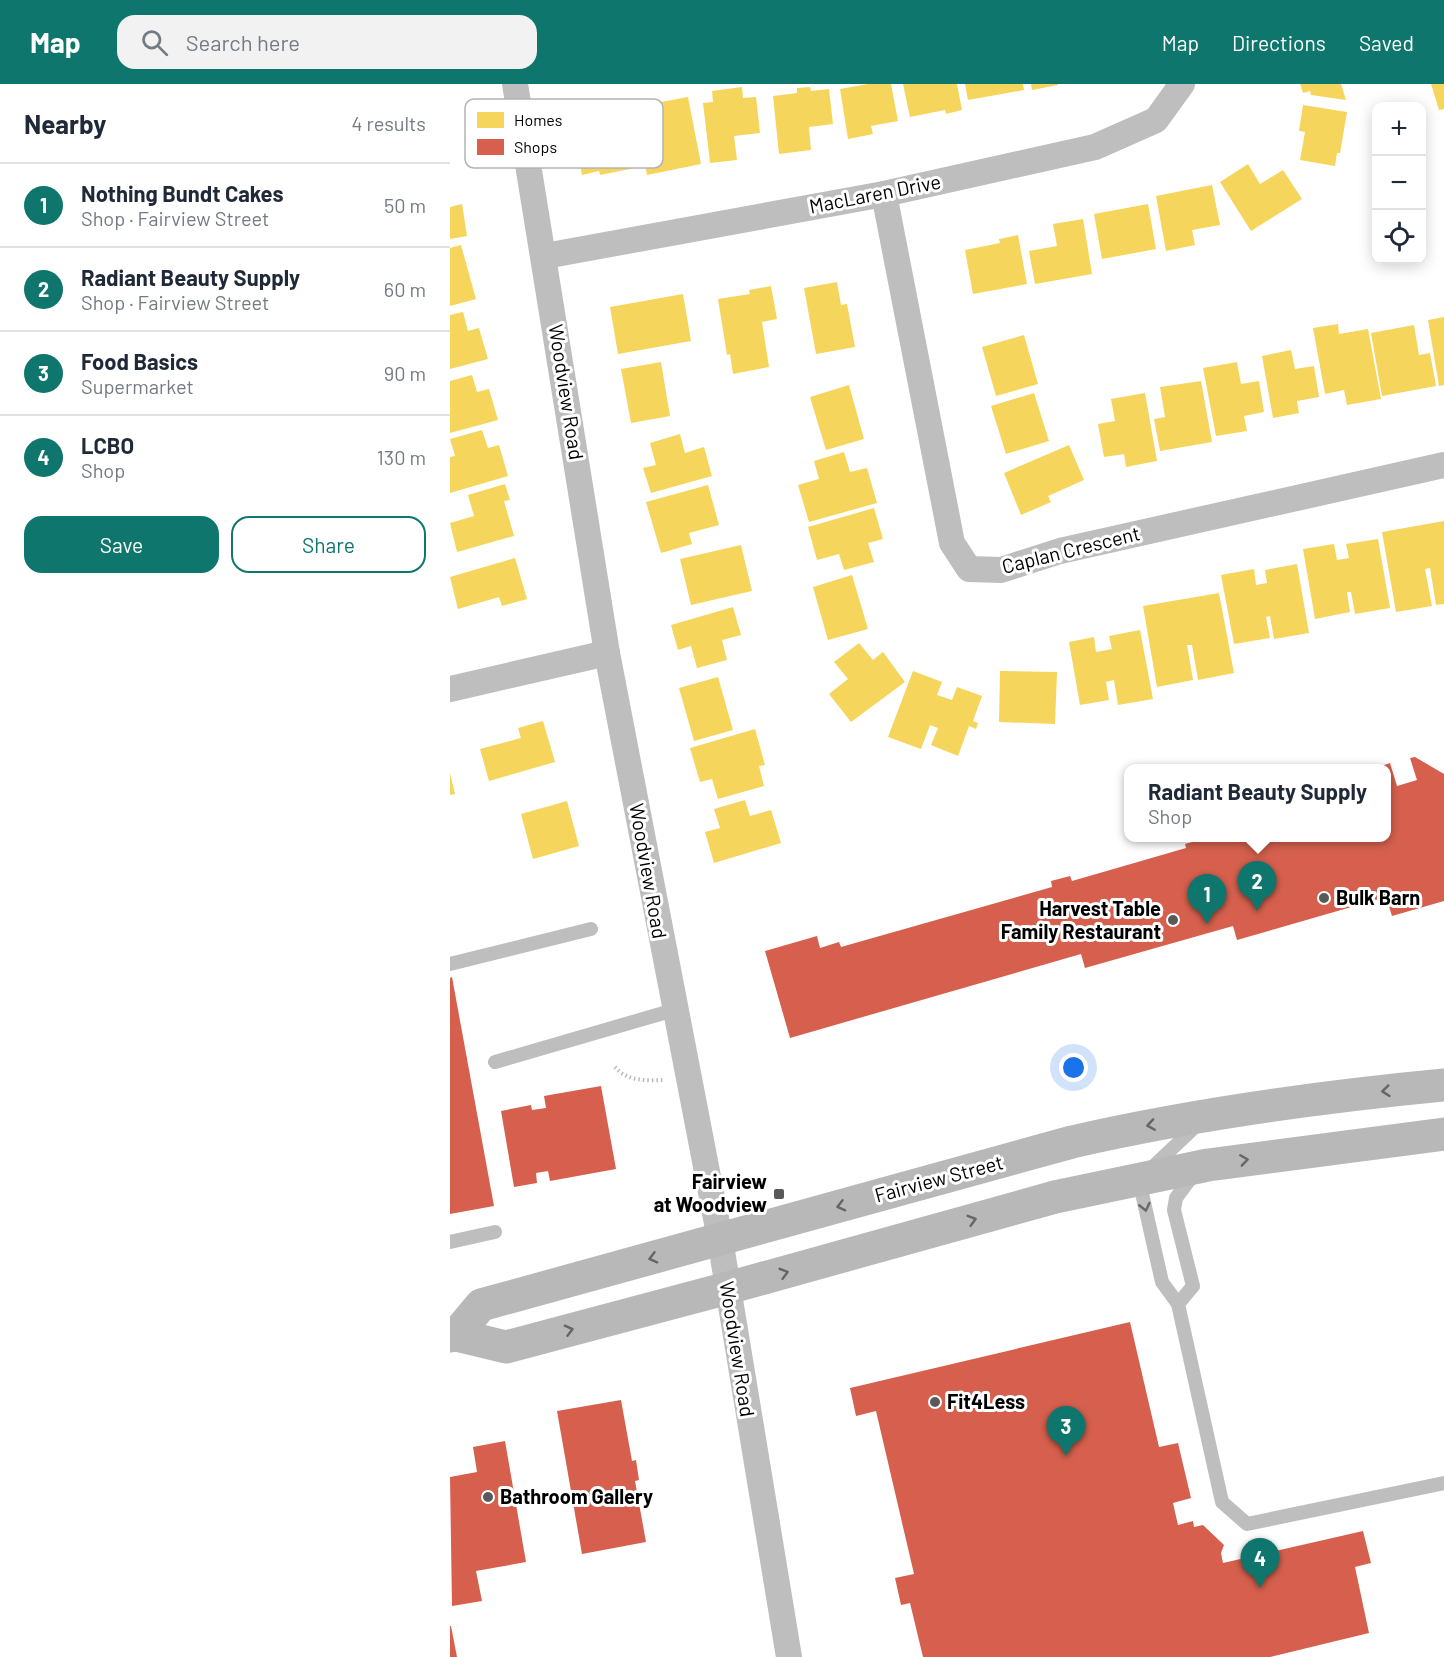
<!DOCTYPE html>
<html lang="en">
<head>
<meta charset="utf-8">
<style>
	body { margin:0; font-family:Barlow,sans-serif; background:#f2f2f3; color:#1f2937 }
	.controls { position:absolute; right:18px; top:18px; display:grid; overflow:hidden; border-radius:12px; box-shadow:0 3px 15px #0003 }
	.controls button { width:54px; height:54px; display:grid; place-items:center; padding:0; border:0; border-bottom:2px solid #e0e1e3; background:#fff; color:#1f2937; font:30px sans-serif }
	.you { position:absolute; left:624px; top:984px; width:21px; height:21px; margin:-15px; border:4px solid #fff; border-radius:50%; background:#1a73e8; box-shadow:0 0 0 9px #1a73e833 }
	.badge { display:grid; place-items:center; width:39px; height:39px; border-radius:50%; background:#0f766e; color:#fff; font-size:20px; font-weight:700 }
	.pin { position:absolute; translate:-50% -50px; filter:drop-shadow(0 2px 3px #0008) }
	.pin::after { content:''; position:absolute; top:32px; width:21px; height:18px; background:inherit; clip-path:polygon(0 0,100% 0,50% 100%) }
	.popup { position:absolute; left:674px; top:680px; width:267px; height:78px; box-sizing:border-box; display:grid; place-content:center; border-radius:12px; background:#fff; filter:drop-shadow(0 2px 4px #0005); font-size:20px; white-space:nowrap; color:#747a83 }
	.popup b { font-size:22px; color:#1f2937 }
	.popup::after { content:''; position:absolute; left:50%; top:100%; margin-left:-12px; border:12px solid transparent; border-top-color:#fff }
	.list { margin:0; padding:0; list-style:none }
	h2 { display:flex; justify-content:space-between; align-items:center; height:78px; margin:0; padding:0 24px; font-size:26px }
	h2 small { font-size:20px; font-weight:400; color:#747a83 }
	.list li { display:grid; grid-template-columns:39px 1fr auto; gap:18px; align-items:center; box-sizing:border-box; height:84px; padding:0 24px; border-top:2px solid #e0e1e3 }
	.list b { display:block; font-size:22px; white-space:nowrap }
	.list p { margin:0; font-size:20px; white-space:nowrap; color:#747a83 }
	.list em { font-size:20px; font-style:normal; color:#747a83 }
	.actions { display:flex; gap:12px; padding:18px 24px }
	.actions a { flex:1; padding:14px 0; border:2px solid #0f766e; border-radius:18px; text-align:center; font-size:21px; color:#0f766e }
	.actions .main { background:#0f766e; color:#fff }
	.icon { flex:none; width:33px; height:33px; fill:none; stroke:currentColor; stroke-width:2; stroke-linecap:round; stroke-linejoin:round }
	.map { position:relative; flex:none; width:994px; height:1573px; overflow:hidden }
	header { display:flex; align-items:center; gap:36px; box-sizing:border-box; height:84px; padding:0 30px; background:#0f766e; color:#fff }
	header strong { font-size:28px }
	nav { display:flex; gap:33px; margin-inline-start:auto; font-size:21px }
	.search { width:420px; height:54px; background:#f2f2f3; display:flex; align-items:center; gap:15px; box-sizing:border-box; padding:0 21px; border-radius:18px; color:#747a83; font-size:22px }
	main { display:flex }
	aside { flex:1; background:#fff }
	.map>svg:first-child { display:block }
</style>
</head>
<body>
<header>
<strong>Map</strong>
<div class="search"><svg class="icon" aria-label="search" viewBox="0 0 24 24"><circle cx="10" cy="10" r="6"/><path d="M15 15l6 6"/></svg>Search here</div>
<nav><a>Map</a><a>Directions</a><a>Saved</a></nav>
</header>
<main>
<aside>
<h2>Nearby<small>4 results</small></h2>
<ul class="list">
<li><span class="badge">1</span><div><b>Nothing Bundt Cakes</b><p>Shop · Fairview Street</p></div><em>50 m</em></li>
<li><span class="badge">2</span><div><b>Radiant Beauty Supply</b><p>Shop · Fairview Street</p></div><em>60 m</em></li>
<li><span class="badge">3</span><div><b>Food Basics</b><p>Supermarket</p></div><em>90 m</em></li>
<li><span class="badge">4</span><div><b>LCBO</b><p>Shop</p></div><em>130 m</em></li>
</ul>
<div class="actions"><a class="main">Save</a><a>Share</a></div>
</aside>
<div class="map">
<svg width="994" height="1573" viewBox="0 0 994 1573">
	<rect width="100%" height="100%" fill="#fff"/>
	<g fill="#f6d55c">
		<polygon points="418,0 441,0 448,37 421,42 423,50 398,55 390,5"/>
		<polygon points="453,0 507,0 512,26 496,30 495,26 460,33"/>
		<polygon points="515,0 573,0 574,6 518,16"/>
		<polygon points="581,0 608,0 608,1 582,6"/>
		<polygon points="850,0 891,0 896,16 861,11 860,7 853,9"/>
		<polygon points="981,0 994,0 994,25 989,26"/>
		<polygon points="292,3 293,14 306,13 310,49 284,52 287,76 260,79 253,19 263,18 262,7"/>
		<polygon points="360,3 361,7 379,5 383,40 359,43 361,66 329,70 323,12 347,9 347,4"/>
		<polygon points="238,13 251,80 197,91 187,40 198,37 195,21"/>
		<polygon points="853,21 897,28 890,69 887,69 885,82 850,76 855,48 849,47"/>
		<polygon points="174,24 185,84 150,91 149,87 132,91 124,48 155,42 153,29"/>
		<polygon points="798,80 810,100 833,86 852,115 801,147 770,98"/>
		<polygon points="762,101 770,141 742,146 745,161 716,167 706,112"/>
		<polygon points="12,120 17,152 0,155 0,123"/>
		<polygon points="698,120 706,165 652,175 644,130"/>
		<polygon points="633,135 642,190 585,200 579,167 607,162 603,140"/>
		<polygon points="568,151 577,200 523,210 515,166 550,159 549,155"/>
		<polygon points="11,161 26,215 0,222 0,164"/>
		<polygon points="387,198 391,221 397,220 405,263 366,270 354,204"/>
		<polygon points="321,202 327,235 312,238 319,283 283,290 280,270 277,271 268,215 300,210 299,206"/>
		<polygon points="233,210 241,257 168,270 160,223"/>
		<polygon points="13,228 18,247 29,244 38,275 0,285 0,231"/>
		<polygon points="994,233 994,301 989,302 978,236"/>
		<polygon points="888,240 889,250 918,245 931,315 897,321 894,306 875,310 863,244"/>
		<polygon points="964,241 969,271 980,269 986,302 932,312 921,249"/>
		<polygon points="574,251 588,300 546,312 532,263"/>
		<polygon points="841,266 845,285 864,282 869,313 847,317 849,329 823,334 812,272"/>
		<polygon points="211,278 220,332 181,339 171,285"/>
		<polygon points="787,278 791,300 809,297 814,328 794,332 797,347 766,352 753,284"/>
		<polygon points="22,291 27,308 39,305 48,336 0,349 0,297"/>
		<polygon points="751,297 762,358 710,367 704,335 715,333 710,303"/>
		<polygon points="399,301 414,355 376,366 360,313"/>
		<polygon points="584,309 599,357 556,370 541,322"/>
		<polygon points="695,309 707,377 676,383 674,370 654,373 648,340 665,337 661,315"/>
		<polygon points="32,346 38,364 49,361 58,392 0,409 0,373 5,372 0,355"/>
		<polygon points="230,350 235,369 254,363 262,392 201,409 193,384 206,381 200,359"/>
		<polygon points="619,361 634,396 598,412 601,418 571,431 554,389"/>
		<polygon points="394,368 400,388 417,384 427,419 359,438 348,401 369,395 364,377"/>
		<polygon points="55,400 60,416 54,417 64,452 7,468 0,439 24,432 18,411"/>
		<polygon points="258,401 269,441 239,449 242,460 211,469 196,418"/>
		<polygon points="424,424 433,455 418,459 424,478 394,486 389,470 367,476 358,443"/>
		<polygon points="994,437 994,520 986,521 980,484 975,485 982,522 946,528 932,448"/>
		<polygon points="928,455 940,524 905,530 901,508 897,508 900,528 865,535 853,465 884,460 887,476 899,474 896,460"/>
		<polygon points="291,461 302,507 241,521 230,475"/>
		<polygon points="65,474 77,515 52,522 49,513 8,525 0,493"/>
		<polygon points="847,480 859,549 824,555 820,532 816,533 820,554 784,560 771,491 804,485 806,501 817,499 815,486"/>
		<polygon points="402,491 418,545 378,556 363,503"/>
		<polygon points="769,509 784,589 748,596 742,561 737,561 743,596 707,603 693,522"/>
		<polygon points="283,523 291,551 272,556 277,576 247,584 241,562 228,566 221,541"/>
		<polygon points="690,546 703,615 668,621 664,596 656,598 659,616 630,621 619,558 644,553 646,568 662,565 659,552"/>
		<polygon points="409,559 423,576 433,568 455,598 401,638 379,610 398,595 384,578"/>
		<polygon points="463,587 492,598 487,611 502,616 507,603 532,612 523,637 528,639 526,645 519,642 508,672 481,661 488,644 480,641 471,665 438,653"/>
		<polygon points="550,587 607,588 605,640 549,638"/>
		<polygon points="268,593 283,646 244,657 229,604"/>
		<polygon points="93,637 105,678 39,697 30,665 71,654 68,644"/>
		<polygon points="305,645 315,681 309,682 314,702 268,715 262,695 250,698 240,664"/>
		<polygon points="0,689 5,710 0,711"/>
		<polygon points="295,716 300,732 321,726 331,759 264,779 255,748 270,744 264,725"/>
		<polygon points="117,717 129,762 83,775 71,730"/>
	</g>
	<g fill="#d6604d">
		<polygon points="965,673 994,690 994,817 942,832 936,813 787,856 783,842 635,884 631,870 340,954 315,867 367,852 370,864 389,858 391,863 602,803 601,797 620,792 622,797 736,764 735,760 757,754 936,754 936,684 925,684 940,679 947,702 967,696 960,674"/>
		<polygon points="2,893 44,1122 0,1130 0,894"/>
		<polygon points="151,1002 166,1085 100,1097 98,1087 86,1089 87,1099 64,1103 51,1027 81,1021 82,1026 96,1024 94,1012"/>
		<polygon points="680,1238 709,1363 728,1359 741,1414 723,1419 728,1441 743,1437 744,1443 753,1441 774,1461 771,1469 773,1479 913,1447 921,1479 905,1483 919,1549 820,1573 473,1573 460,1519 451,1521 445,1494 464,1490 426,1327 406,1332 400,1304"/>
		<polygon points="171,1316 182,1377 186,1376 189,1396 185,1397 196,1458 132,1470 107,1327"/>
		<polygon points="55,1357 76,1478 26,1487 32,1517 2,1522 0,1393 27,1388 23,1363"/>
		<polygon points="0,1542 1,1542 7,1573 0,1573"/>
	</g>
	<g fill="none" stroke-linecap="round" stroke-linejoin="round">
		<path stroke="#b9b9b9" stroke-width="4" stroke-dasharray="1.5 3" stroke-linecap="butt" d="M 165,983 C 176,997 197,997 214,996"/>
		<g stroke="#bebebe" stroke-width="14">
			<polyline points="0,880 141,845"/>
			<polyline points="45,978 224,926"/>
			<polyline points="747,1041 689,1096 712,1198 728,1220 772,1418 797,1440 994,1399"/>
			<polyline points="0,1158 45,1148"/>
			<polyline points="728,1220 743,1202 724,1126 726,1114 743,1091"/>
		</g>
		<g stroke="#bebebe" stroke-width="26">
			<polyline points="65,0 157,569 270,1155 339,1573"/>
			<polyline points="434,110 502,459 519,485 551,486 610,467 994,381"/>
			<polyline points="95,172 434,110 645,63 706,36 732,0"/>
			<polyline points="0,605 157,569"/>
		</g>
		<g stroke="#b8b8b8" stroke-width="33">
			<path d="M 6,1251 L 31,1221 L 622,1058 C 744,1030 869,1013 994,1001"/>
			<polyline points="0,1252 6,1251 56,1263 278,1204 605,1113 758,1081 994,1050"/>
		</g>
	</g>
	<defs><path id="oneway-chevron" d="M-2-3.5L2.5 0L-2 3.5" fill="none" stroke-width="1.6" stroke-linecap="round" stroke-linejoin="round" transform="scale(1.5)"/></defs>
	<g stroke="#656565">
		<use href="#oneway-chevron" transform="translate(936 1007) rotate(174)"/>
		<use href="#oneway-chevron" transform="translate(701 1041) rotate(171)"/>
		<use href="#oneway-chevron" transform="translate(794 1076) rotate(-8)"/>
		<use href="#oneway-chevron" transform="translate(391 1122) rotate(165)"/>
		<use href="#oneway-chevron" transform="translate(522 1136) rotate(-16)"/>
		<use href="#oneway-chevron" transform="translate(203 1174) rotate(165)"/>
		<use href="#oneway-chevron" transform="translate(334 1189) rotate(-16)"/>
		<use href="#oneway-chevron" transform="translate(119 1246) rotate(-15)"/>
	</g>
	<use stroke="#686868" href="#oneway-chevron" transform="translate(695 1123) rotate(77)"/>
	<g fill="#595959" stroke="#fff" stroke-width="2">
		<circle cx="874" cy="814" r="6"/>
		<circle cx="723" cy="836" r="6"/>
		<rect x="323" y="1104" width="12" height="12" rx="3"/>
		<circle cx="485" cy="1318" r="6"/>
		<circle cx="38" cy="1413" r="6"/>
	</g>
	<g text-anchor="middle" stroke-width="6" stroke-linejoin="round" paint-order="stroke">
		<g font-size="20" fill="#000" stroke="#fff">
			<text transform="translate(425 110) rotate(-11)" y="7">MacLaren Drive</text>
			<text transform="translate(116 308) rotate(81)" y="7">Woodview Road</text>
			<text transform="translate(621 466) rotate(-14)" y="7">Caplan Crescent</text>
			<text transform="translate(198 787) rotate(80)" y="7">Woodview Road</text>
			<text transform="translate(489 1095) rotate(-15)" y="7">Fairview Street</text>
			<text transform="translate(287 1265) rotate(81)" y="7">Woodview Road</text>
		</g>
		<g font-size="20" font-weight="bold" fill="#000" stroke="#fff" text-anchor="start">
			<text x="886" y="821">Bulk Barn</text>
			<text x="711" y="832" text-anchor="end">Harvest Table<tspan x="711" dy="23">Family Restaurant</tspan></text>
			<text x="317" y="1105" text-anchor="end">Fairview<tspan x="317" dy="23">at Woodview</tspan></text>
			<text x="497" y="1325">Fit4Less</text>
			<text x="50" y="1420">Bathroom Gallery</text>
		</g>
	</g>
	<rect x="15" y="15" width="198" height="69" rx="9" fill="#fff" stroke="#b2b2b2" stroke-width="1.5"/>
	<rect x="27" y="28" width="27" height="16" fill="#f6d55c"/>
	<rect x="27" y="55" width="27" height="16" fill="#d6604d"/>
	<g font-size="16" fill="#000">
		<text x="64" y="42">Homes</text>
		<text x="64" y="69">Shops</text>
	</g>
</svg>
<div class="controls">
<button>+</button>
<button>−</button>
<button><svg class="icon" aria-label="locate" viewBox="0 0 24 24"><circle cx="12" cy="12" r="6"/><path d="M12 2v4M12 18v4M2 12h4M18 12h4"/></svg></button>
</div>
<div class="you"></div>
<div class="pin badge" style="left:757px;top:840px">1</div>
<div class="pin badge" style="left:807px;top:827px">2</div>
<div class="popup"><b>Radiant Beauty Supply</b>Shop</div>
<div class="pin badge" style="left:616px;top:1372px">3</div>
<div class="pin badge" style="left:810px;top:1504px">4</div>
</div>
</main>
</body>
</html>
